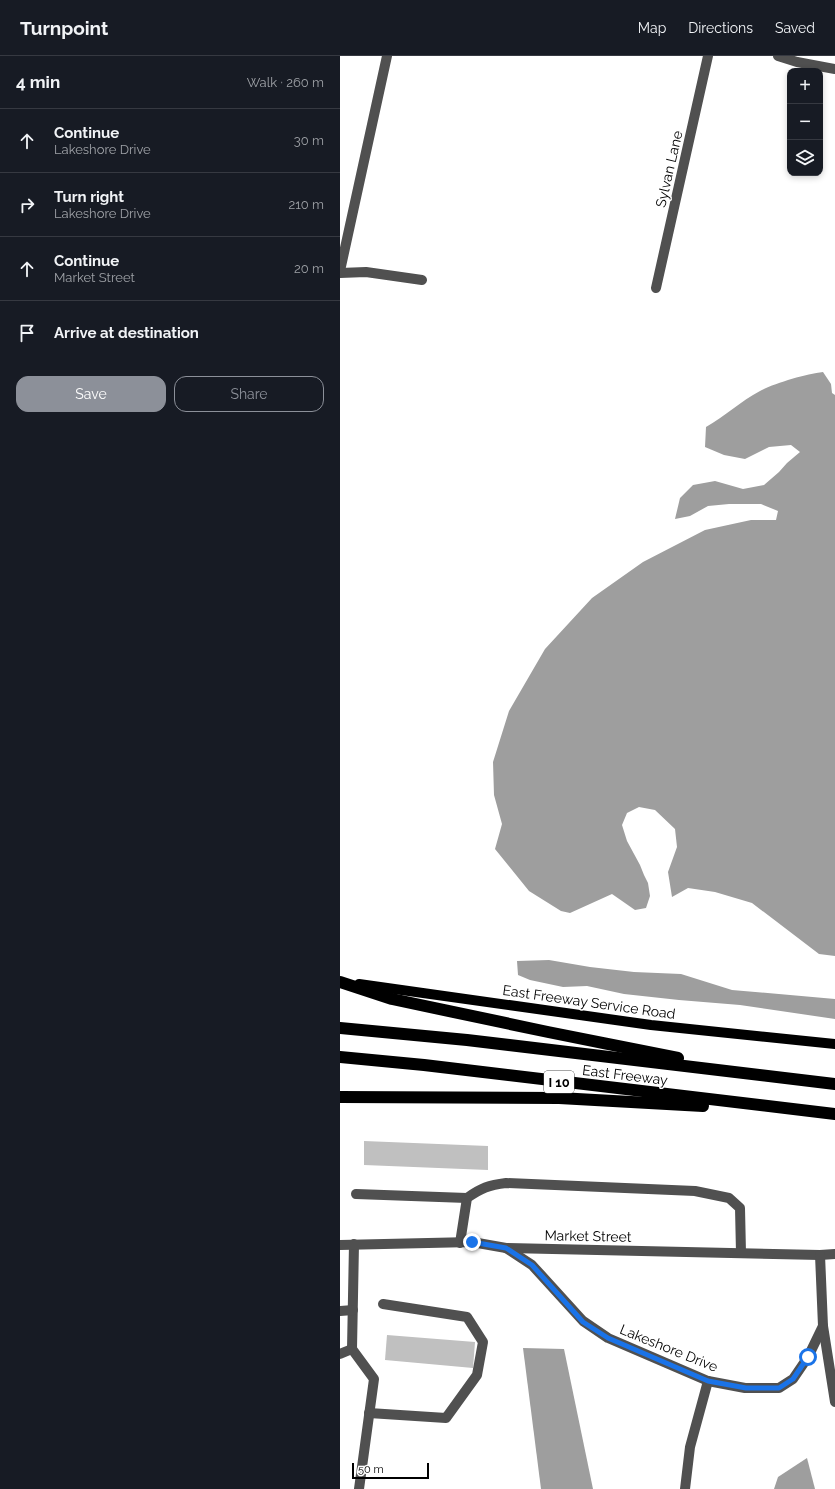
<!DOCTYPE html>
<html lang="en">
<head>
<meta charset="utf-8">
<style>
	body { margin:0; font-family:Raleway,sans-serif; background:#242831; color:#f1f3f6 }
	.controls { position:absolute; right:12px; top:12px; display:grid; overflow:hidden; border-radius:8px; box-shadow:0 2px 6px #0003 }
	.controls button { width:36px; height:36px; display:grid; place-items:center; padding:0; border:0; border-bottom:1px solid #363941; background:#171b24; color:#f1f3f6; font:20px sans-serif }
	.scale { position:absolute; left:12px; bottom:10px; width:77px; box-sizing:border-box; padding-left:4px; border:2px solid #000; border-top:0; font-size:11px; line-height:14px; white-space:nowrap; color:#000; -webkit-text-stroke:3px #fff; paint-order:stroke }
	.stop { position:absolute; width:12px; height:12px; margin:-9px; border:3px solid #1a73e8; border-radius:50%; background:#fff }
	.stop.end { background:#1a73e8; border-color:#fff; box-shadow:0 1px 4px #0008 }
	.list { margin:0; padding:0; list-style:none }
	h2 { display:flex; justify-content:space-between; align-items:center; height:52px; margin:0; padding:0 16px; font-size:17px }
	h2 small { font-size:13px; font-weight:400; color:#9ea1a6 }
	.list li { display:grid; grid-template-columns:26px 1fr auto; gap:12px; align-items:center; box-sizing:border-box; height:64px; padding:0 16px; border-top:1px solid #363941 }
	.list b { display:block; font-size:15px; white-space:nowrap }
	.list p { margin:0; font-size:13px; white-space:nowrap; color:#9ea1a6 }
	.list em { font-size:13px; font-style:normal; color:#9ea1a6 }
	.actions { display:flex; gap:8px; padding:12px 16px }
	.actions a { flex:1; padding:9px 0; border:1px solid #8c9099; border-radius:12px; text-align:center; font-size:14px; color:#8c9099 }
	.actions .main { background:#8c9099; color:#fff }
	.icon { flex:none; width:22px; height:22px; fill:none; stroke:currentColor; stroke-width:2; stroke-linecap:round; stroke-linejoin:round }
	.map { position:relative; flex:none; width:495px; height:1433px; overflow:hidden }
	header { display:flex; align-items:center; gap:24px; box-sizing:border-box; height:56px; padding:0 20px; background:#171b24; border-bottom:1px solid #363941 }
	header strong { font-size:19px }
	nav { display:flex; gap:22px; margin-inline-start:auto; font-size:14px }
	main { display:flex }
	aside { flex:1; background:#171b24 }
	.map>svg:first-child { display:block }
</style>
</head>
<body>
<header>
<strong>Turnpoint</strong>
<nav><a>Map</a><a>Directions</a><a>Saved</a></nav>
</header>
<main>
<aside>
<h2>4 min<small>Walk · 260 m</small></h2>
<ul class="list">
<li><svg class="icon" aria-label="ahead" viewBox="0 0 24 24"><path d="M12 20V5M6 11l6-6 6 6"/></svg><div><b>Continue</b><p>Lakeshore Drive</p></div><em>30 m</em></li>
<li><svg class="icon" aria-label="right" viewBox="0 0 24 24"><path d="M7 20v-9h11M14 6l5 5-5 5"/></svg><div><b>Turn right</b><p>Lakeshore Drive</p></div><em>210 m</em></li>
<li><svg class="icon" aria-label="ahead" viewBox="0 0 24 24"><path d="M12 20V5M6 11l6-6 6 6"/></svg><div><b>Continue</b><p>Market Street</p></div><em>20 m</em></li>
<li><svg class="icon" aria-label="arrive" viewBox="0 0 24 24"><path d="M6 21V4h12l-3 4 3 4H6"/></svg><div><b>Arrive at destination</b></div></li>
</ul>
<div class="actions"><a class="main">Save</a><a>Share</a></div>
</aside>
<div class="map">
<svg width="495" height="1433" viewBox="0 0 495 1433">
	<rect width="100%" height="100%" fill="#fff"/>
	<g fill="#9e9e9e">
		<path d="M 483,316 L 491,328 L 492,337 L 495,339 L 495,900 L 479,898 L 412,847 L 375,836 L 348,832 L 332,841 L 328,816 L 337,791 L 335,773 L 315,754 L 299,751 L 287,757 L 282,769 L 287,785 L 300,809 L 304,819 L 308,827 L 310,840 L 306,852 L 295,854 L 272,838 L 230,857 L 221,855 L 189,835 L 155,793 L 162,768 L 154,739 L 153,706 L 169,655 L 205,593 L 252,542 L 303,506 L 365,474 L 411,464 L 436,464 L 438,455 L 421,448 L 389,448 L 368,450 L 350,460 L 335,463 L 340,442 L 353,429 L 375,425 L 403,433 L 424,429 L 439,416 L 447,407 L 460,396 L 451,389 L 429,391 L 405,403 L 384,399 L 365,391 L 366,371 C 385,360 401,345 420,335 C 435,327 466,318 483,316 Z"/>
		<polygon points="209,904 250,911 294,916 341,918 392,934 495,943 495,963 400,949 339,944 284,938 247,930 223,931 190,924 178,919 177,905"/>
		<polygon points="183,1292 224,1293 253,1433 201,1433"/>
		<polygon points="467,1402 475,1433 434,1433 438,1421"/>
	</g>
	<g fill="#c0c0c0">
		<polygon points="24,1085 148,1090 148,1114 24,1109"/>
		<polygon points="47,1279 135,1286 133,1312 45,1304"/>
	</g>
	<g fill="none" stroke-linecap="round" stroke-linejoin="round">
		<g stroke="#505050" stroke-width="10">
			<polyline points="438,0 457,6 495,13"/>
			<polyline points="0,215 47,0"/>
			<polyline points="0,217 26,216 82,224"/>
			<polyline points="316,232 368,0"/>
			<polyline points="16,1138 127,1142"/>
			<path d="M 120,1187 L 127,1142 C 141,1132 149,1129 166,1127 L 355,1135 L 389,1142 L 400,1152 L 401,1197"/>
			<polyline points="14,1188 12,1293 34,1323 19,1433"/>
			<polyline points="0,1189 132,1186 166,1192 480,1199 495,1198"/>
			<polyline points="166,1192 192,1209 243,1265 268,1282 368,1325 405,1332 439,1332 453,1323 468,1301 483,1270 480,1199"/>
			<polyline points="0,1255 13,1254"/>
			<polyline points="483,1270 495,1346"/>
			<polyline points="0,1298 12,1293"/>
			<polyline points="29,1357 106,1362 137,1319 143,1286 127,1261 43,1248"/>
			<polyline points="345,1433 350,1391 368,1325"/>
		</g>
		<polyline stroke="#000" stroke-width="10" points="19,928 311,969 495,988"/>
		<g stroke="#000" stroke-width="12">
			<polyline points="0,926 52,943 208,976 338,1002"/>
			<polyline points="0,972 127,984 495,1028"/>
			<polyline points="0,1001 84,1009 495,1058"/>
			<polyline points="0,1041 219,1042 363,1050"/>
		</g>
	</g>
	<g fill="none" stroke-linecap="round" stroke-linejoin="round">
		<polyline stroke="#1a73e8" stroke-width="5" points="132,1186 166,1192 192,1209 243,1266 268,1282 368,1325 406,1332 439,1332 453,1323 468,1301"/>
	</g>
	<g text-anchor="middle" stroke-width="3" stroke-linejoin="round" paint-order="stroke">
		<rect fill="#fff" stroke="#4c4c4c" stroke-width="1" x="204" y="1015" width="30" height="22" rx="3"/>
		<g font-size="13" font-weight="bold" fill="#000">
			<text x="219" y="1031">I 10</text>
		</g>
		<g font-size="14" fill="#000" stroke="#fff">
			<text transform="translate(329 113) rotate(-77)" y="5">Sylvan Lane</text>
			<text transform="translate(249 946) rotate(8)" y="5">East Freeway Service Road</text>
			<text transform="translate(285 1019) rotate(7)" y="5">East Freeway</text>
			<text transform="translate(248 1180) rotate(1)" y="5">Market Street</text>
			<text transform="translate(329 1292) rotate(22)" y="5">Lakeshore Drive</text>
		</g>
	</g>
</svg>
<div class="controls">
<button>+</button>
<button>−</button>
<button><svg class="icon" aria-label="layers" viewBox="0 0 24 24"><path d="M12 4l9 5-9 5-9-5zM3 14l9 5 9-5"/></svg></button>
</div>
<div class="scale">50 m</div>
<div class="stop" style="left:468px;top:1301px"></div>
<div class="stop end" style="left:132px;top:1186px"></div>
</div>
</main>
</body>
</html>
